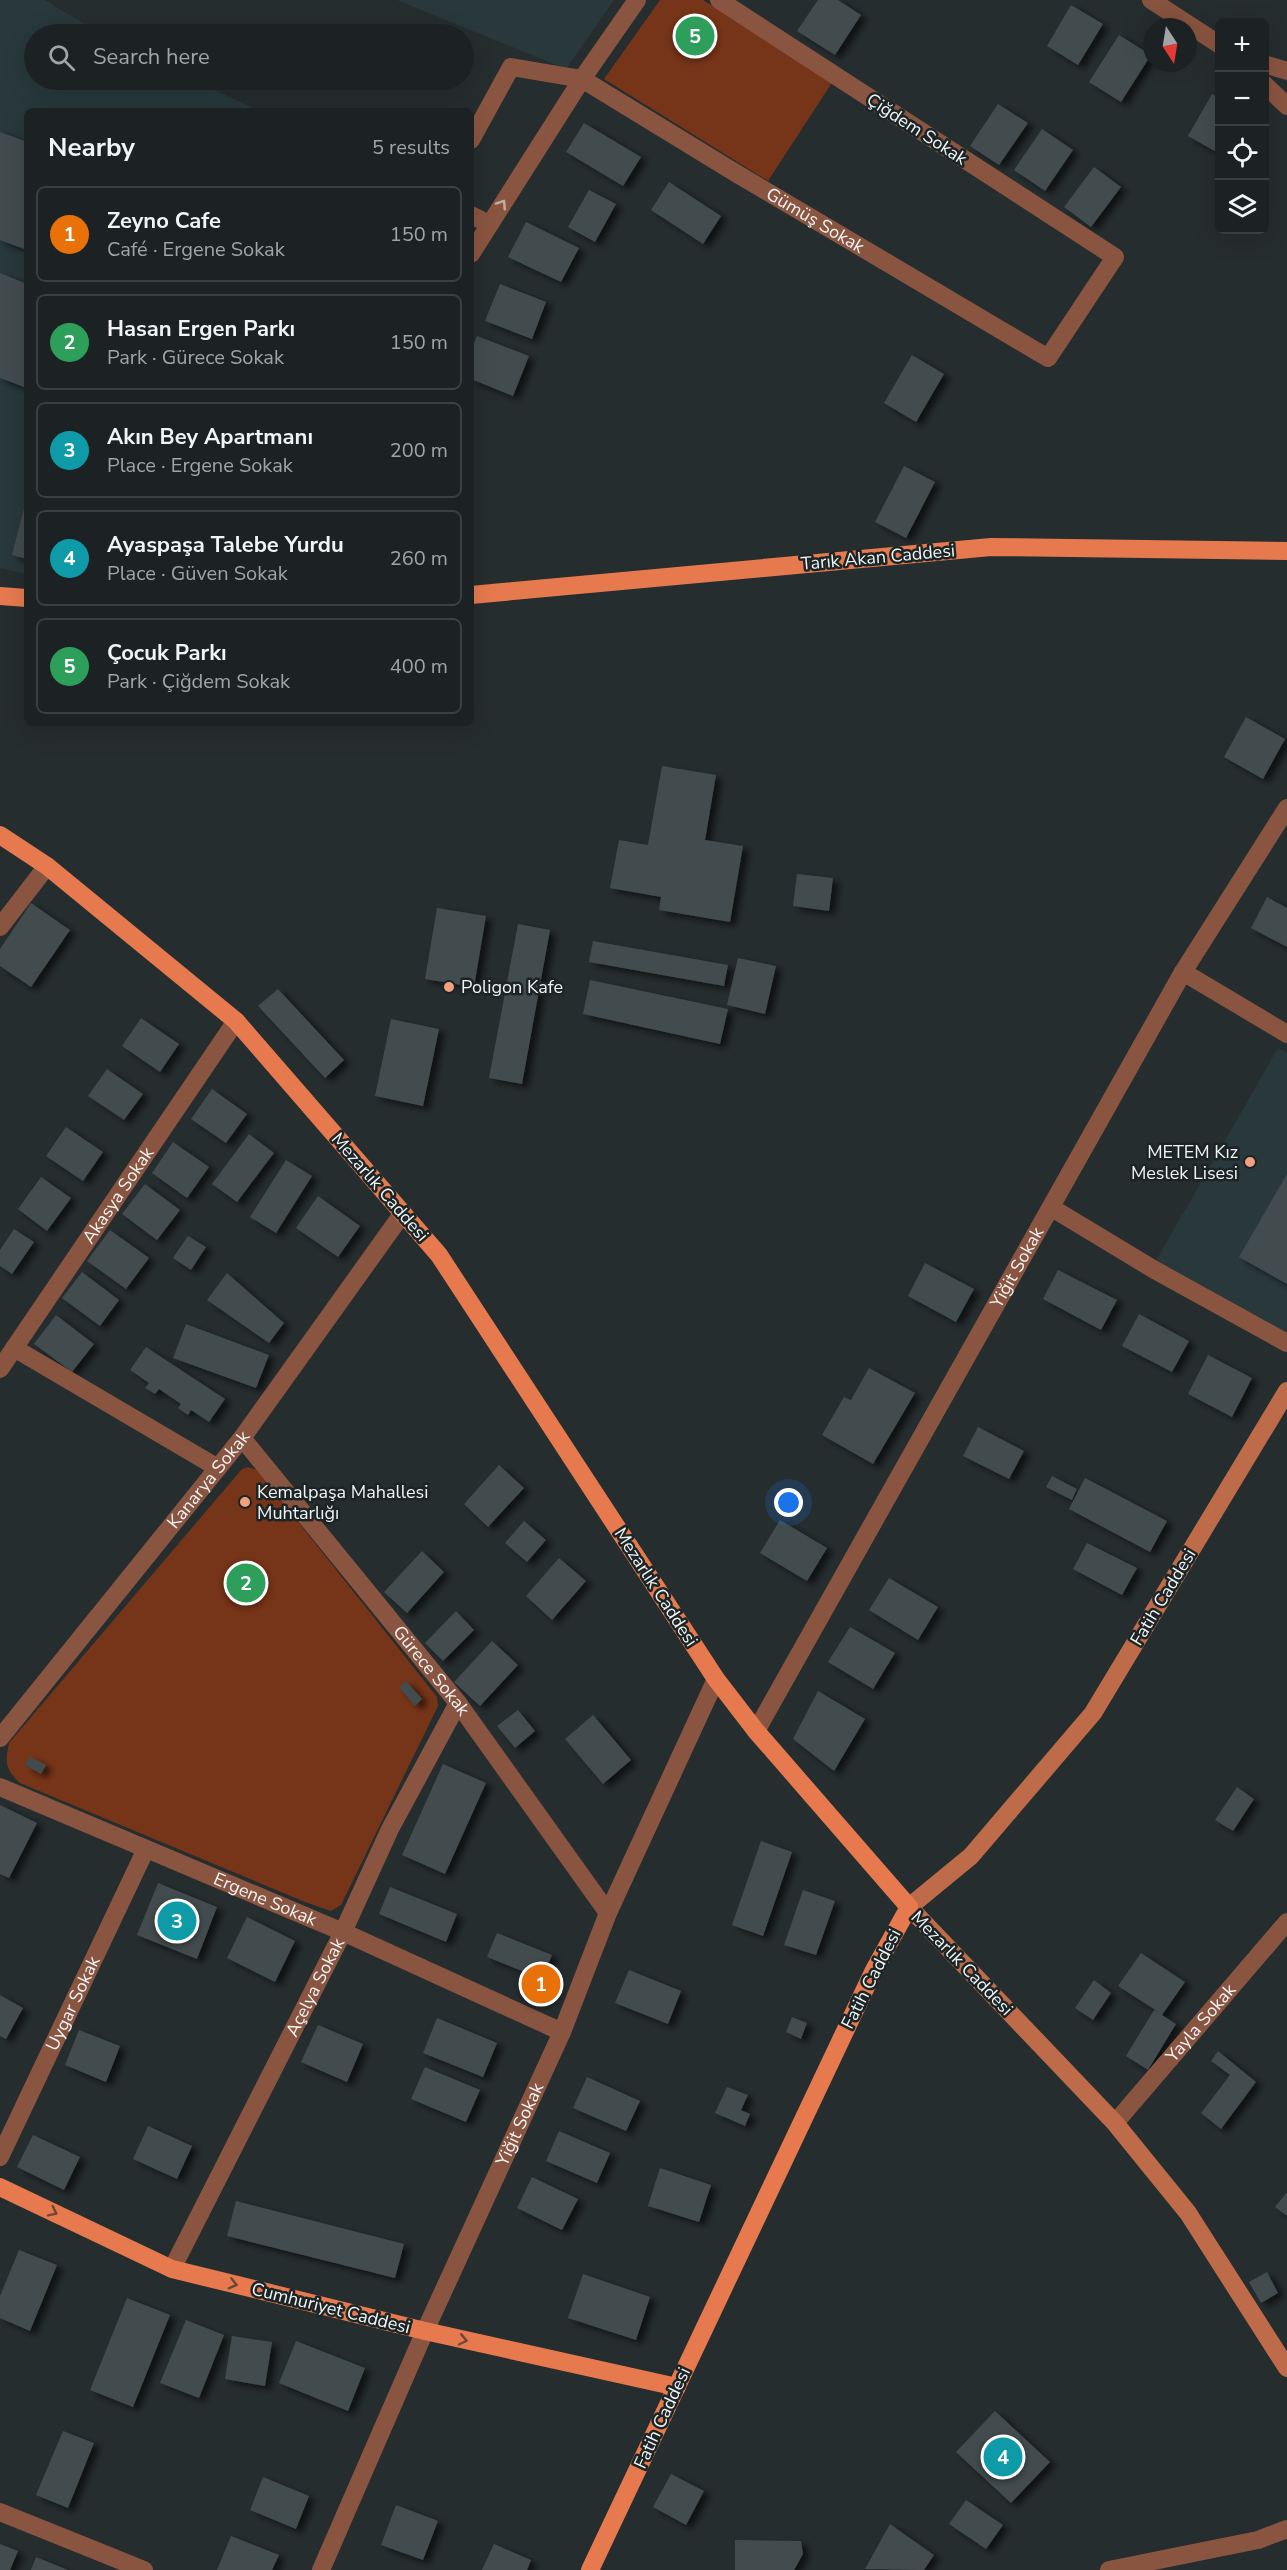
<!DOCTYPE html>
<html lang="en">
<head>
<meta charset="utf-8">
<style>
	body { margin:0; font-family:"Nunito Sans",sans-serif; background:#252a2b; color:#f1f3f6 }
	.controls { position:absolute; right:18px; top:18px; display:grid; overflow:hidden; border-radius:9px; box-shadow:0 6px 24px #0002 }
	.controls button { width:54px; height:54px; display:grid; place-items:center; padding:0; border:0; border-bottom:2px solid #3a3f41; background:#1c2223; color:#f1f3f6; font:30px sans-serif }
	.compass { position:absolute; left:1143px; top:18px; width:54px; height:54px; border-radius:50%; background:#1c2223; box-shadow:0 6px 24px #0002; rotate:168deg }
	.you { position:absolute; left:789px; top:1503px; width:21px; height:21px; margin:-15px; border:4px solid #fff; border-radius:50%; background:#1a73e8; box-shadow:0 0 0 9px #1a73e833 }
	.badge { display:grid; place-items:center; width:39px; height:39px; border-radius:50%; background:#f2a080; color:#fff; font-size:20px; font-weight:700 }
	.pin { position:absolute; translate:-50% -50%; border:3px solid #fff; box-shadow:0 2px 6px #0006 }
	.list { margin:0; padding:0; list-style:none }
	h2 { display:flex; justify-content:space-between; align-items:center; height:78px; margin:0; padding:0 24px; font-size:26px }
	h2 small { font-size:20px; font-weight:400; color:#a0a4a6 }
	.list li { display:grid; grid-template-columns:39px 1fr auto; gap:18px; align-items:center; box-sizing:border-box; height:96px; margin:0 12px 12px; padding:0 12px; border:2px solid #3a3f41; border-radius:9px }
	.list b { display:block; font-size:22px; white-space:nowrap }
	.list p { margin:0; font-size:20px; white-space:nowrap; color:#a0a4a6 }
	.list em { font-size:20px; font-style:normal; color:#a0a4a6 }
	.icon { flex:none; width:33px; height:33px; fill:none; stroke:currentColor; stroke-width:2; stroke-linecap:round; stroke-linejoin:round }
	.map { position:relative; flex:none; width:1287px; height:2570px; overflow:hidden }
	.search { position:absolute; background:#1c2223; box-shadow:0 6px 24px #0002; left:24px; top:24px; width:450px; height:66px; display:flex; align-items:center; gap:15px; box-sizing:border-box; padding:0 21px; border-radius:33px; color:#a0a4a6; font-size:22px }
	.panel { position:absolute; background:#1c2223; box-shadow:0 6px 24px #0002; left:24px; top:108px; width:450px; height:618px; border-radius:9px }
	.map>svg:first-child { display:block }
</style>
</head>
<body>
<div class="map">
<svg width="1287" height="2570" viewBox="0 0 1287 2570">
	<defs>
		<filter id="shadow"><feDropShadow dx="6" dy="4" stdDeviation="3" flood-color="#0009"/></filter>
	</defs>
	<rect width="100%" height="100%" fill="#262d2f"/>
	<g fill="#28383b">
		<polygon points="0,0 45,0 101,34 34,34 34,80 194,80 259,111 27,111 27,574 0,568"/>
		<polygon points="397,0 614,0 566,69"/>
		<polygon points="1278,1048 1287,1053 1287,1350 1150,1271"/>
	</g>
	<g fill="#763418">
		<polygon points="660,0 703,0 833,81 768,181 604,79"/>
		<path d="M 248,1467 L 257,1470 L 437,1697 L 438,1706 L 341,1905 L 331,1911 L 305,1902 L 20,1783 C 5,1769 5,1763 9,1743 L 242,1469 Z"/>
	</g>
	<g fill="#434b4d" filter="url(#shadow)">
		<polygon points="818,0 838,0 861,15 835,55 797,31"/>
		<polygon points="1071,5 1103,24 1078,65 1047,46"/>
		<polygon points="1119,35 1151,55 1121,102 1089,82"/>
		<polygon points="1212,94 1220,99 1220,154 1188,136"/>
		<polygon points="998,104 1028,123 999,165 970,146"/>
		<polygon points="584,123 641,157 623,186 566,152"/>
		<polygon points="1042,129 1073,150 1045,191 1014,170"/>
		<polygon points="0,132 27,142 27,250 0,240"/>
		<polygon points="1094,167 1121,187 1091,227 1064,207"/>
		<polygon points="669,182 721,216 703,244 651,210"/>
		<polygon points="589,190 616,204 595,242 568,227"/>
		<polygon points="526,222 579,248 561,282 508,257"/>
		<polygon points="0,273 27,284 27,388 0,378"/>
		<polygon points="500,284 546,302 532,339 485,321"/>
		<polygon points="477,336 529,356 513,396 471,379 471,350"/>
		<polygon points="912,355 944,374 916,422 884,403"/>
		<polygon points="904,466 935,482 906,538 875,522"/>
		<polygon points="27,497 27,559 12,555"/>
		<polygon points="1246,717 1285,739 1263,779 1224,757"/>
		<polygon points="662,766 716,775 705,840 743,846 730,922 659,910 661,897 610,888 619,840 648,845"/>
		<polygon points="797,874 833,878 829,911 793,906"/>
		<polygon points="1267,897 1287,908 1287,947 1251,928"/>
		<polygon points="31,903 70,930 31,987 0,966 0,949"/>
		<polygon points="437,908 486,916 474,987 425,979"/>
		<polygon points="518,924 550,930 522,1084 489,1078"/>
		<polygon points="593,941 728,965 724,986 589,962"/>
		<polygon points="738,958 776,966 765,1014 727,1005"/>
		<polygon points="590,980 728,1009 720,1044 583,1014"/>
		<polygon points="278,989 344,1060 325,1078 258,1006"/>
		<polygon points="141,1018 179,1044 160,1072 122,1046"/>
		<polygon points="391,1019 439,1029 423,1106 375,1096"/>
		<polygon points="107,1069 143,1094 124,1120 88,1096"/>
		<polygon points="212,1089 247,1114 226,1143 191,1119"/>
		<polygon points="66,1127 103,1152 83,1181 46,1156"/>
		<polygon points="249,1134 274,1153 237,1202 212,1184"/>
		<polygon points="173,1142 209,1167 187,1198 152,1173"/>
		<polygon points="286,1160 312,1176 276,1233 250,1217"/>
		<polygon points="1287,1174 1287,1284 1239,1257"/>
		<polygon points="41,1177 71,1198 47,1231 18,1209"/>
		<polygon points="145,1184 180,1210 157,1240 122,1214"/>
		<polygon points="318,1196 360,1226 338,1257 296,1228"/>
		<polygon points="14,1229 34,1242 12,1274 0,1266 0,1250"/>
		<polygon points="110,1230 149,1258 126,1289 87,1261"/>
		<polygon points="188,1236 206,1247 191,1270 173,1258"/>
		<polygon points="925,1263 974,1289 956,1322 908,1296"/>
		<polygon points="1058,1270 1117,1300 1101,1330 1043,1299"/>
		<polygon points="82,1272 119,1300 100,1326 62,1298"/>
		<polygon points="227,1273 284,1323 269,1343 207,1300"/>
		<polygon points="1139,1314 1189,1341 1172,1372 1122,1346"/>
		<polygon points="56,1315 94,1344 72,1372 34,1344"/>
		<polygon points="186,1324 269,1355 256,1388 173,1358"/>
		<polygon points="146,1347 225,1399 209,1422 191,1410 188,1415 178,1408 181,1404 159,1389 155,1394 145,1388 149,1383 130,1370"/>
		<polygon points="1208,1355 1252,1378 1232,1417 1188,1394"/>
		<polygon points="869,1368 915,1393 873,1464 822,1435 844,1397 851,1400"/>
		<polygon points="978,1427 1024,1451 1009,1479 963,1456"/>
		<polygon points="499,1465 524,1488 488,1527 464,1504"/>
		<polygon points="1052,1476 1077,1489 1072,1500 1046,1487"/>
		<polygon points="1085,1478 1167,1521 1150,1552 1069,1509"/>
		<polygon points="780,1520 827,1548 807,1581 760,1553"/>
		<polygon points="524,1521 546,1540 527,1562 505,1543"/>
		<polygon points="1087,1543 1137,1568 1122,1595 1073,1569"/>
		<polygon points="422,1551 444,1572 407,1613 384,1592"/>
		<polygon points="559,1558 586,1581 552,1620 526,1596"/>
		<polygon points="889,1578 938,1607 918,1640 869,1610"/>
		<polygon points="456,1611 474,1630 443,1661 425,1643"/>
		<polygon points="850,1627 895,1653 873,1689 828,1662"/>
		<polygon points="492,1641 518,1665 480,1706 454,1682"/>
		<polygon points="406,1681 422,1699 415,1706 399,1687"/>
		<polygon points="818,1691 865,1719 834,1771 793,1739"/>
		<polygon points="518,1710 535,1731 515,1748 497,1726"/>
		<polygon points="593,1715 631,1760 603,1784 565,1739"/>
		<polygon points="30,1757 46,1765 41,1774 25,1765"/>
		<polygon points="443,1764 486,1783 445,1874 402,1855"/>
		<polygon points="1237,1787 1254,1799 1233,1831 1215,1820"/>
		<polygon points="0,1805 37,1823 9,1878 0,1874"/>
		<polygon points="761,1841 792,1852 763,1936 732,1925"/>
		<polygon points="158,1883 217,1907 197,1959 137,1935"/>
		<polygon points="390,1887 457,1914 446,1942 379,1914"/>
		<polygon points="803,1890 835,1901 816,1955 784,1945"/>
		<polygon points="247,1917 295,1941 275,1982 227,1958"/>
		<polygon points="497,1933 552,1955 542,1979 487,1957"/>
		<polygon points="1141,1953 1185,1982 1162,2015 1176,2024 1148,2070 1126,2056 1154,2010 1160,2013 1118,1986"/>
		<polygon points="629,1970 681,1991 668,2024 615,2003"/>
		<polygon points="1094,1980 1111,1993 1093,2020 1075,2008"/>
		<polygon points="0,1995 23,2008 6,2039 0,2036"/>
		<polygon points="792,2017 807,2023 801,2039 786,2032"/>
		<polygon points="437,2018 497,2043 483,2077 423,2053"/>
		<polygon points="318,2025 363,2044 347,2082 301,2062"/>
		<polygon points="79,2030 120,2046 106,2082 65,2065"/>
		<polygon points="1218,2051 1256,2082 1221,2129 1201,2113 1230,2075 1211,2061"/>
		<polygon points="425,2067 480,2090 466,2122 411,2099"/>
		<polygon points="587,2077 640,2101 626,2131 573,2108"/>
		<polygon points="727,2087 748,2095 741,2110 750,2114 745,2126 715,2113"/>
		<polygon points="148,2126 192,2146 177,2179 133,2159"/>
		<polygon points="559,2131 610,2153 597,2183 546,2161"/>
		<polygon points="33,2135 80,2157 64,2190 17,2167"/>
		<polygon points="660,2168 711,2185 699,2222 648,2206"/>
		<polygon points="532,2177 578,2199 562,2230 517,2208"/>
		<polygon points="1287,2192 1287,2216 1275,2207"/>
		<polygon points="236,2201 404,2244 395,2278 227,2236"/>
		<polygon points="19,2250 57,2265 30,2331 0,2318 0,2296"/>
		<polygon points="1267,2272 1278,2293 1261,2303 1249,2282"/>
		<polygon points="583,2274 650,2297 636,2340 568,2318"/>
		<polygon points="127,2298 170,2315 133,2407 90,2390"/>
		<polygon points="186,2320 224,2335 199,2398 160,2383"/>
		<polygon points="232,2336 272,2342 265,2386 225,2379"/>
		<polygon points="296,2341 365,2368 348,2411 279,2383"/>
		<polygon points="995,2411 1050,2462 1011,2503 956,2452"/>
		<polygon points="63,2431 94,2443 68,2508 36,2495"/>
		<polygon points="671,2474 704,2491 686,2525 653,2507"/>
		<polygon points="263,2477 309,2496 296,2529 250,2510"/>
		<polygon points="966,2500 1003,2525 986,2549 949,2524"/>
		<polygon points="396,2505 438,2521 423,2560 381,2545"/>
		<polygon points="890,2524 934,2555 924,2570 865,2569"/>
		<polygon points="231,2536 279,2555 272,2570 217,2570"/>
		<polygon points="735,2540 801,2541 803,2554 794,2570 735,2570"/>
		<polygon points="0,2544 18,2551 10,2570 0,2570"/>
		<polygon points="494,2544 531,2560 527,2570 482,2570"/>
		<polygon points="36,2557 68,2570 31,2570"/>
	</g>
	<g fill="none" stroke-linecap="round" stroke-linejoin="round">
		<g stroke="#8a5540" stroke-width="18">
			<polyline points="1151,0 1220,45"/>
			<polyline points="1264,64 1287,71"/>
			<polyline points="1264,84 1287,106"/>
			<path id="s1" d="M 471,140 L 511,67 L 582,79 L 734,172 L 1048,358 L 1115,257 L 719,0"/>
			<polyline points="471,215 489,224"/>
			<polyline points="471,254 582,79 637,0"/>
			<polyline points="0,927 47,866"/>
			<polyline points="1183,972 1287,1034"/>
			<polyline points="1052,1208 1153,1269 1287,1343"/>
			<polyline points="14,1348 218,1468"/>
			<path id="s2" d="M 0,1369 L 236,1021"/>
			<path id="s3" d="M 242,1438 L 458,1703 L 608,1913"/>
			<path id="s4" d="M 756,1731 L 1183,972 L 1287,808"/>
			<path id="s5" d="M 0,1738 L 242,1438 L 403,1213"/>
			<path id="s6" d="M 0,1787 L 343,1932 L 562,2032"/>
			<path id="s7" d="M 1115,2123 L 1287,1922"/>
			<path id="s8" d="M 0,2157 L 145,1851"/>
			<path id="s9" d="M 172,2269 L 343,1932 L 390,1829 L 458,1703"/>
			<polyline points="0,2512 144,2570"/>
			<path id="s10" d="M 321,2570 L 425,2331 L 562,2032 L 608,1913 L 716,1679"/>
			<polyline points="1109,2570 1258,2540 1287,2529"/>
		</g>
		<polyline stroke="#be6b49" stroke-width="18" points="1287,1391 1093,1713 971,1856 909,1907 1115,2123 1188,2213 1287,2368"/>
		<g stroke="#e67a4e" stroke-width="18">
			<polyline points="471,595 991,547 1287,551"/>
			<polyline points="0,596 27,598"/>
			<polyline points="0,835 47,866 236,1021 439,1255 716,1679 756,1731 909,1907 874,1970 590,2570"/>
			<polyline points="0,2187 172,2269 425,2331 677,2387"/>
		</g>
	</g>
	<defs><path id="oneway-chevron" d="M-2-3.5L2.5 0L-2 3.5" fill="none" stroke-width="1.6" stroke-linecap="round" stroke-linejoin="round" transform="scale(1.5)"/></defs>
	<use stroke="#c2aca4" href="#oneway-chevron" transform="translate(502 204) rotate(-57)"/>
	<g stroke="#6d4635">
		<use href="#oneway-chevron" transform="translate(53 2212) rotate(26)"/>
		<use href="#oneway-chevron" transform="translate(233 2284) rotate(14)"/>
		<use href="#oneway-chevron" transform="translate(463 2340) rotate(12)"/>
	</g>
	<g fill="#f2a080" stroke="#1c2425" stroke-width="2">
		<circle cx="449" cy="987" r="6"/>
		<circle cx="1250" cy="1162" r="6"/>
		<circle cx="245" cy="1502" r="6"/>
	</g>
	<g text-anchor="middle" stroke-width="5" stroke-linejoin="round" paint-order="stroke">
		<g font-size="18" fill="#eff4f5" stroke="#1c2425">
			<text transform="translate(917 129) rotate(33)" y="6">Çiğdem Sokak</text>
			<text dy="6" stroke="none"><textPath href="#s1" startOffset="428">Gümüş Sokak</textPath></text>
			<text transform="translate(878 557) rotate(-5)" y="6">Tarık Akan Caddesi</text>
			<text transform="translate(380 1187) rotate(49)" y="6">Mezarlık Caddesi</text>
			<text dy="6" stroke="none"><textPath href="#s2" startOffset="210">Akasya Sokak</textPath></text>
			<text dy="6" stroke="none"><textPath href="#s4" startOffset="532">Yiğit Sokak</textPath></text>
			<text dy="6" stroke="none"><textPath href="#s5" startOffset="332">Kanarya Sokak</textPath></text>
			<text transform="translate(656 1587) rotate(57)" y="6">Mezarlık Caddesi</text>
			<text transform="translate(1163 1597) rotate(-59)" y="6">Fatih Caddesi</text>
			<text dy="6" stroke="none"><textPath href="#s3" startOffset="300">Gürece Sokak</textPath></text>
			<text dy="6" stroke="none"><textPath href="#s6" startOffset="288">Ergene Sokak</textPath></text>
			<text transform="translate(962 1963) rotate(46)" y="6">Mezarlık Caddesi</text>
			<text transform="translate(871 1979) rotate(-63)" y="6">Fatih Caddesi</text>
			<text dy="6" stroke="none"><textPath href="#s9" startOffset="316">Açelya Sokak</textPath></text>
			<text dy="6" stroke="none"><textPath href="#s8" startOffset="170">Uygar Sokak</textPath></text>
			<text dy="6" stroke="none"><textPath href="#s7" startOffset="132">Yayla Sokak</textPath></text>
			<text dy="6" stroke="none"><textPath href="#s10" startOffset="488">Yiğit Sokak</textPath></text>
			<text transform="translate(331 2308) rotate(14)" y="6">Cumhuriyet Caddesi</text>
			<text transform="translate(662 2418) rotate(-65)" y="6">Fatih Caddesi</text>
		</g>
		<g font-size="18" fill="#eff4f5" stroke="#1c2425" text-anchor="start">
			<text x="461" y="993">Poligon Kafe</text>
			<text x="1238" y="1158" text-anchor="end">METEM Kız<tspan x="1238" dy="21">Meslek Lisesi</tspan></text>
			<text x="257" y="1498">Kemalpaşa Mahallesi<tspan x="257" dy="21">Muhtarlığı</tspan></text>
		</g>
	</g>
</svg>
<div class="controls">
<button>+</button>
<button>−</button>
<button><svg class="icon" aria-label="locate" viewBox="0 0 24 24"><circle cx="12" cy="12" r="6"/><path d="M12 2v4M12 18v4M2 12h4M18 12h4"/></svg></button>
<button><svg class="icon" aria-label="layers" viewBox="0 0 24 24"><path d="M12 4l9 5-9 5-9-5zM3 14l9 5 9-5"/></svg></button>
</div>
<svg class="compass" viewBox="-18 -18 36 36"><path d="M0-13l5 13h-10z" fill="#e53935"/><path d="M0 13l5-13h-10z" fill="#a0a4a6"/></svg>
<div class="you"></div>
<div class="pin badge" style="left:541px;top:1984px;background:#e8710a">1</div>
<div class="pin badge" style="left:246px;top:1583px;background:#2e9e5b">2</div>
<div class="pin badge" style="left:177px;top:1921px;background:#0f9aa8">3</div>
<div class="pin badge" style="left:1003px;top:2457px;background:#0f9aa8">4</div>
<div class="pin badge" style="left:695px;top:36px;background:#2e9e5b">5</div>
<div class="search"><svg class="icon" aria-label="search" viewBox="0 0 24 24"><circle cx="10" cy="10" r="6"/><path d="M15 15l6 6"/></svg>Search here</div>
<section class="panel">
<h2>Nearby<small>5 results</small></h2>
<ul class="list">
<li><span class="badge" style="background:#e8710a">1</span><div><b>Zeyno Cafe</b><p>Café · Ergene Sokak</p></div><em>150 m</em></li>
<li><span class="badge" style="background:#2e9e5b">2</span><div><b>Hasan Ergen Parkı</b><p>Park · Gürece Sokak</p></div><em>150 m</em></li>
<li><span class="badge" style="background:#0f9aa8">3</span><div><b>Akın Bey Apartmanı</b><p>Place · Ergene Sokak</p></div><em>200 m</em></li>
<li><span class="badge" style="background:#0f9aa8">4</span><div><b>Ayaspaşa Talebe Yurdu</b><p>Place · Güven Sokak</p></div><em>260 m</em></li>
<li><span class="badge" style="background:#2e9e5b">5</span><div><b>Çocuk Parkı</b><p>Park · Çiğdem Sokak</p></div><em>400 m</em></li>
</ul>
</section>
</div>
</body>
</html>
